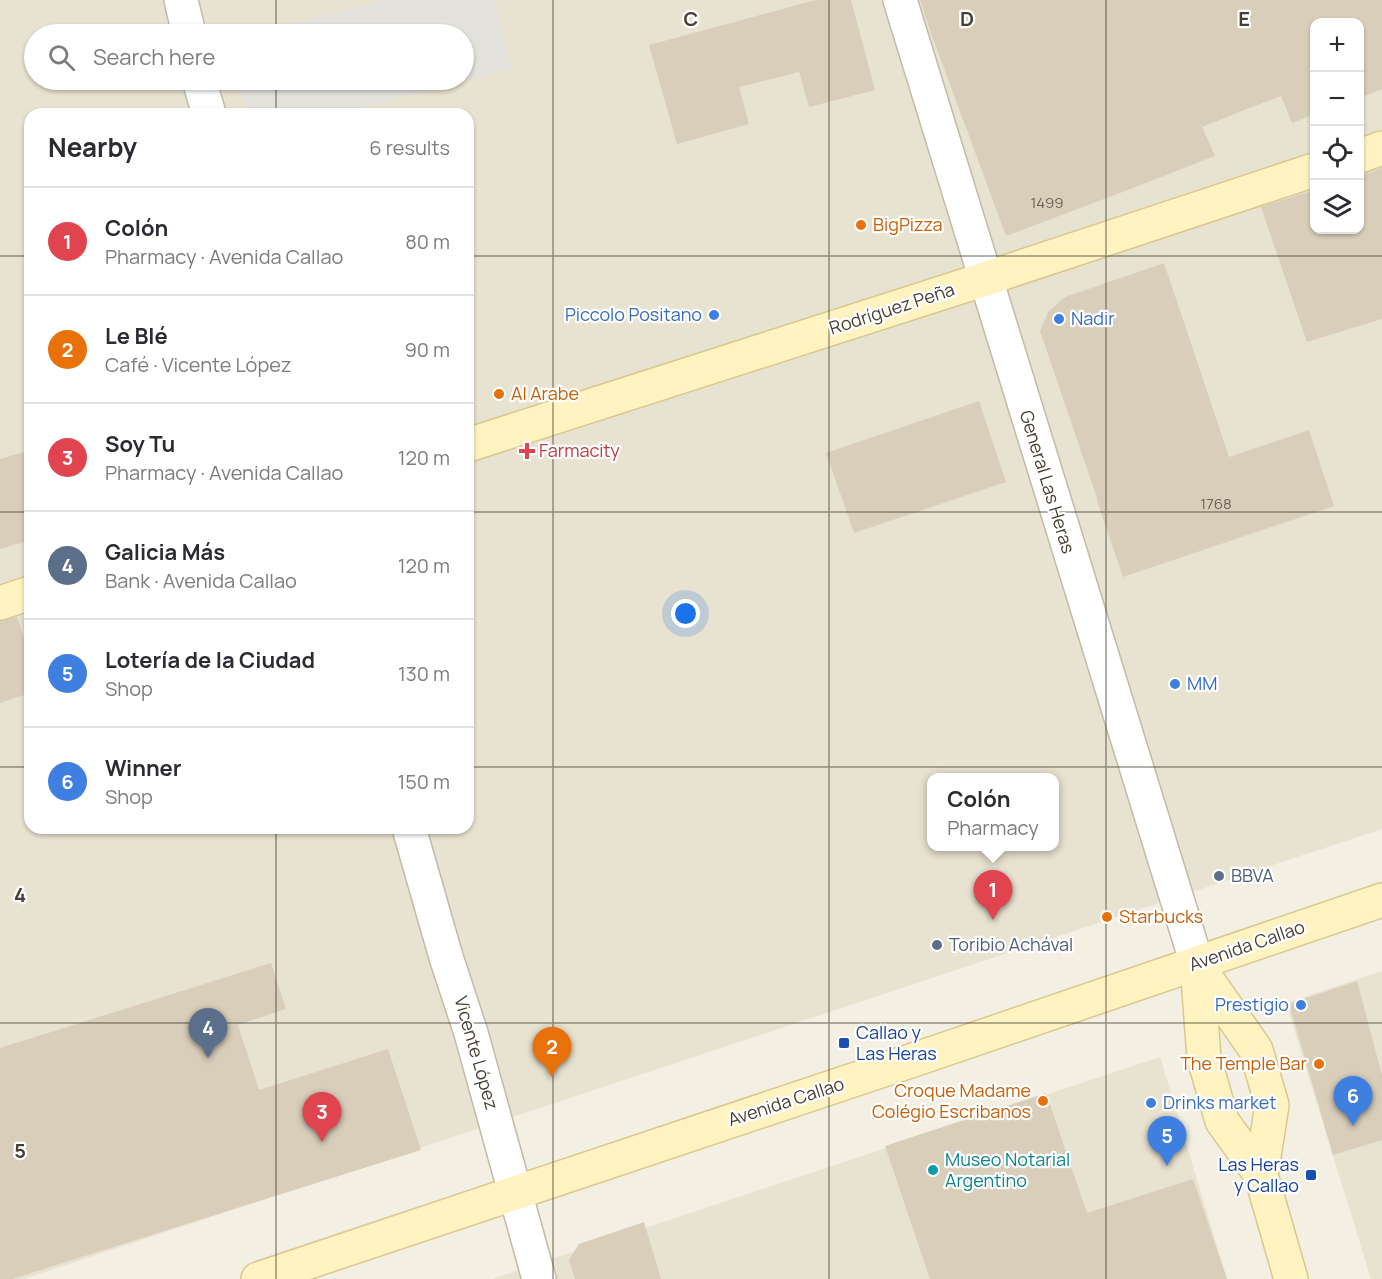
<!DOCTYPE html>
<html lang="en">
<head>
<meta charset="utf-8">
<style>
	body { margin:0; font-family:Manrope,sans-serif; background:#f7f7f7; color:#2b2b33 }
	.controls { position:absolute; right:18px; top:18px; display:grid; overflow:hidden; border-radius:12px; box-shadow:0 2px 4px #0004 }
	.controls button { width:54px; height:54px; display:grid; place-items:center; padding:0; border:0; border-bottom:2px solid #e1e1e2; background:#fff; color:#2b2b33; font:30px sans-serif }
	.you { position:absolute; left:686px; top:614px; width:21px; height:21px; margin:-15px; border:4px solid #fff; border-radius:50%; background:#1a73e8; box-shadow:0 0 0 9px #1a73e833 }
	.badge { display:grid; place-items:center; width:39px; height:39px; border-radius:50%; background:#ff3c0e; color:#fff; font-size:20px; font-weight:700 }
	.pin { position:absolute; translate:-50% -50px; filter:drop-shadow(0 2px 3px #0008) }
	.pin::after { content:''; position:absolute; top:32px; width:21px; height:18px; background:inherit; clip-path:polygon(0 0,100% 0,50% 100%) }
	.popup { position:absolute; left:927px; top:773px; width:132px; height:78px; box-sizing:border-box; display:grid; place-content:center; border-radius:12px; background:#fff; filter:drop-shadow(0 2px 4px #0005); font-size:20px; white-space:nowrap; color:#7c7c81 }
	.popup b { font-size:22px; color:#2b2b33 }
	.popup::after { content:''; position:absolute; left:50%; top:100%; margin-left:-12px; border:12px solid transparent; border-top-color:#fff }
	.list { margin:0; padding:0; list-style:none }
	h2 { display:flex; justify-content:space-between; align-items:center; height:78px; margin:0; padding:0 24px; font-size:26px }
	h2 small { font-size:20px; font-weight:400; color:#7c7c81 }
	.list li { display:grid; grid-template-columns:39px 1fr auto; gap:18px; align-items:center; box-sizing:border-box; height:108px; padding:0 24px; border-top:2px solid #e1e1e2 }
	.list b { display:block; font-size:22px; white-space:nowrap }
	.list p { margin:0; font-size:20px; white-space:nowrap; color:#7c7c81 }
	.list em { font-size:20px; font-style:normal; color:#7c7c81 }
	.icon { flex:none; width:33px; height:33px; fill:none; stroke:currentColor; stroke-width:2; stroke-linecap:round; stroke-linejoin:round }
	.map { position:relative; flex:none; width:1382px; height:1279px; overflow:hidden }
	.search { position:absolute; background:#fff; box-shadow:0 2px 4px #0004; left:24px; top:24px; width:450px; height:66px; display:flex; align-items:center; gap:15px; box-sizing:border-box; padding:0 21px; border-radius:33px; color:#7c7c81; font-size:22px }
	.panel { position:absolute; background:#fff; box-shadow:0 2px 4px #0004; left:24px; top:108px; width:450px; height:726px; border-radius:18px }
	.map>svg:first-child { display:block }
</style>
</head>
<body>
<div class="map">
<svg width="1382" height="1279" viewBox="0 0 1382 1279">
	<rect width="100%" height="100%" fill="#f4efe3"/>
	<g fill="#e8e2d0" fill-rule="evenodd">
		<path d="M 0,0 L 1382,0 L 1382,829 L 24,1279 L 0,1279 ZM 1314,22 L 1360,22 L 1360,230 L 1314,230 ZM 34,34 L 464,34 L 464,80 L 34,80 ZM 30,114 L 468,114 L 468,828 L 30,828 ZM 932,778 L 1054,778 L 1054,846 L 932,846 Z"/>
		<polygon points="1382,971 1382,1279 1371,1279 1286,1003"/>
		<polygon points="1160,1057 1227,1279 492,1279"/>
	</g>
	<polygon fill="#e3e1dc" points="386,0 494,0 512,69 337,114 247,114 238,80 464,80 464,34 253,34"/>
	<g fill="#d9ceba">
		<polygon points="816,0 851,0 875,90 809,107 799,72 739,87 749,124 677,144 649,45"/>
		<polygon points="920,0 1382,0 1382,89 1359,98 1359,22 1314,22 1314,114 1292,123 1281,96 1247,109 1202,127 1215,156 1125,191 1006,236 931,33"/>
		<polygon points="1382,168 1382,319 1307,342 1261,207 1314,190 1314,230 1359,230 1359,174 1366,174"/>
		<polygon points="1164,263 1229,457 1309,430 1334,506 1123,577 1097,501 1098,501 1040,331 1048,312 1065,297"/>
		<polygon points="979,401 1006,482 854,533 826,453"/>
		<polygon points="30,450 30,540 0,549 0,459"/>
		<polygon points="17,617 30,656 30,693 0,703 0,621"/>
		<polygon points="271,963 286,1009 238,1025 259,1090 388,1049 421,1150 12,1279 0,1279 0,1048"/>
		<polygon points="1357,981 1382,1075 1382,1140 1333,1155 1289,1004"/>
		<polygon points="1046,1093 1087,1213 1193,1179 1227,1279 930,1279 885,1146"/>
		<polygon points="644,1222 661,1279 575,1279 569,1260 579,1244"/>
	</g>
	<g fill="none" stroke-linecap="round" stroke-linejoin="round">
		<g stroke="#c3baa7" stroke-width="36">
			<g id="street">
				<polyline points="181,0 189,34"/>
				<polyline points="900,0 1197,964"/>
				<polyline points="199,80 209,114"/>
				<polyline points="409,828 446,957 471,1033 539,1279"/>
			</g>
		</g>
		<g stroke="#d9c88d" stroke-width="36">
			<g id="secondary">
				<polyline points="1360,156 1382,148"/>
				<polyline points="468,445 985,279 1314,170"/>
				<polyline points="0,603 30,593"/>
				<polyline points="1197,964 1204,1058 1222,1121 1261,1175 1291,1279"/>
				<polyline points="1197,965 1256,1050 1272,1105 1261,1175"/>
				<polyline points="258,1279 931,1054 1382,900"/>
			</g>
		</g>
		<use href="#street" stroke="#fff" stroke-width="33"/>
		<use href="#secondary" stroke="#fff3c1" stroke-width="33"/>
	</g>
	<path fill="none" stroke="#463f32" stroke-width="1.5" stroke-opacity="0.55" d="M 276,0 L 276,34M 553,0 L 553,1279M 829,0 L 829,1279M 1106,0 L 1106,1279M 276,80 L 276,114M 0,256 L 30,256M 468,256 L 1382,256M 0,512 L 30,512M 468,512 L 1382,512M 0,767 L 30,767M 468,767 L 1382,767M 276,828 L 276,1279M 0,1023 L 1382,1023"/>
	<g fill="#e8710a" stroke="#fff" stroke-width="2">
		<circle cx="861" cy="225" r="6"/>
		<circle cx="499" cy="394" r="6"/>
		<circle cx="1107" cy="917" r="6"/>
		<circle cx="1319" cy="1064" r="6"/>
		<circle cx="1043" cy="1101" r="6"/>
	</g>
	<g fill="#3f7fe0" stroke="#fff" stroke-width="2">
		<circle cx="714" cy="315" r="6"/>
		<circle cx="1059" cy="319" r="6"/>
		<circle cx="1175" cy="684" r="6"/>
		<circle cx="1301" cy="1005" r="6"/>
		<circle cx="1151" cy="1103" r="6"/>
	</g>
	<path fill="#e0444e" stroke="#fff" stroke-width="2" d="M524 442h6v6h6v6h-6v6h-6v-6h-6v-6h6z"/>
	<g fill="#5c6f8a" stroke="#fff" stroke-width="2">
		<circle cx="1219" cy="876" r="6"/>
		<circle cx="937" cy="945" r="6"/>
	</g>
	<g fill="#1a4fb4" stroke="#fff" stroke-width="2">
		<rect x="838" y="1037" width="12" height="12" rx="3"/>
		<rect x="1305" y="1169" width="12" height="12" rx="3"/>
	</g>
	<circle fill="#0f9aa8" stroke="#fff" stroke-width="2" cx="933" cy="1170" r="6"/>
	<g text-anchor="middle" stroke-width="4.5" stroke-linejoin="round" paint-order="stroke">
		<g font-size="15" fill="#6b6354">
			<text x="1047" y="208">1499</text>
			<text x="1216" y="509">1768</text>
		</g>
		<g font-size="18" fill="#c56008" stroke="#fff" text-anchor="start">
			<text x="873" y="231">BigPizza</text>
			<text x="511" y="400">Al Arabe</text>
			<text x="1119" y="923">Starbucks</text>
			<text x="1307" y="1070" text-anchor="end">The Temple Bar</text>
			<text x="1031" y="1097" text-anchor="end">Croque Madame<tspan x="1031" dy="21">Colégio Escribanos</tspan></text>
		</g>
		<g font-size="18" fill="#463f32" stroke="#fff">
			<text transform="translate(892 309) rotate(-18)" y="6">Rodríguez Peña</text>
			<text transform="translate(1047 482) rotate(73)" y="6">General Las Heras</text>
			<text transform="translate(1247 946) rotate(-19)" y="6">Avenida Callao</text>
			<text transform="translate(476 1053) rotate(74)" y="6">Vicente López</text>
			<text transform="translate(786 1102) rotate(-18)" y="6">Avenida Callao</text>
		</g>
		<g font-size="18" fill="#366cbe" stroke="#fff" text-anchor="start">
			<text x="702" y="321" text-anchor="end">Piccolo Positano</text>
			<text x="1071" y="325">Nadir</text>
			<text x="1187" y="690">MM</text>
			<text x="1289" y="1011" text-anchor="end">Prestigio</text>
			<text x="1163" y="1109">Drinks market</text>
		</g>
		<g font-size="18" fill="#be3a42" stroke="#fff" text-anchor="start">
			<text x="539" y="457">Farmacity</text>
		</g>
		<g font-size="18" fill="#4e5e75" stroke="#fff" text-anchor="start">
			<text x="1231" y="882">BBVA</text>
			<text x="949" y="951">Toribio Achával</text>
		</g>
		<g font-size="18" fill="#164399" stroke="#fff" text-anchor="start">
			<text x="856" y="1039">Callao y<tspan x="856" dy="21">Las Heras</tspan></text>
			<text x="1299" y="1171" text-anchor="end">Las Heras<tspan x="1299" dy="21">y Callao</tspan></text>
		</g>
		<g font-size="18" fill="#0d838f" stroke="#fff" text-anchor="start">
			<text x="945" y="1166">Museo Notarial<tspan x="945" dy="21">Argentino</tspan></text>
		</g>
	</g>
	<g font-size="20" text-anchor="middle" font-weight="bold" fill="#463f32" stroke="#fff" stroke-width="4.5" stroke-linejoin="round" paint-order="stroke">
		<text x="691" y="26">C</text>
		<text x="967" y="26">D</text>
		<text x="1244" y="26">E</text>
		<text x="20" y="902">4</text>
		<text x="20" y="1158">5</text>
	</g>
</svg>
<div class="controls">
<button>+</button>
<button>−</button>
<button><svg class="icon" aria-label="locate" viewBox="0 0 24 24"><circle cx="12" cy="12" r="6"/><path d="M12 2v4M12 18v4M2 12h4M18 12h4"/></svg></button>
<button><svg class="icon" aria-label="layers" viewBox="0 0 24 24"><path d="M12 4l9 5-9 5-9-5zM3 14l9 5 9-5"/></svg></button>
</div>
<div class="you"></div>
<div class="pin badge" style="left:993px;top:920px;background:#e0444e">1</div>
<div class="popup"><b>Colón</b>Pharmacy</div>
<div class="pin badge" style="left:552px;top:1077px;background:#e8710a">2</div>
<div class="pin badge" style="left:322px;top:1142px;background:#e0444e">3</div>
<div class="pin badge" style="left:208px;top:1058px;background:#5c6f8a">4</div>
<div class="pin badge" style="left:1167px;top:1166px;background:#3f7fe0">5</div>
<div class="pin badge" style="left:1353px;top:1126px;background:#3f7fe0">6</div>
<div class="search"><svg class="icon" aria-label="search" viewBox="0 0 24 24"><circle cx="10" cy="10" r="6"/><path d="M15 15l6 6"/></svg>Search here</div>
<section class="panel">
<h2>Nearby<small>6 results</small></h2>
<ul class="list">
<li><span class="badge" style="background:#e0444e">1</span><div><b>Colón</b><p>Pharmacy · Avenida Callao</p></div><em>80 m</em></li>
<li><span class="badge" style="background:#e8710a">2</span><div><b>Le Blé</b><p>Café · Vicente López</p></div><em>90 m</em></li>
<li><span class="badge" style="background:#e0444e">3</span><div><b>Soy Tu</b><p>Pharmacy · Avenida Callao</p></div><em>120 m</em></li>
<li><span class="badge" style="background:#5c6f8a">4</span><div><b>Galicia Más</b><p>Bank · Avenida Callao</p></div><em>120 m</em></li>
<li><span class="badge" style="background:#3f7fe0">5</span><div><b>Lotería de la Ciudad</b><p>Shop</p></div><em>130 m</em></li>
<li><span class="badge" style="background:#3f7fe0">6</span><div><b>Winner</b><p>Shop</p></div><em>150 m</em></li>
</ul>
</section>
</div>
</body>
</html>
